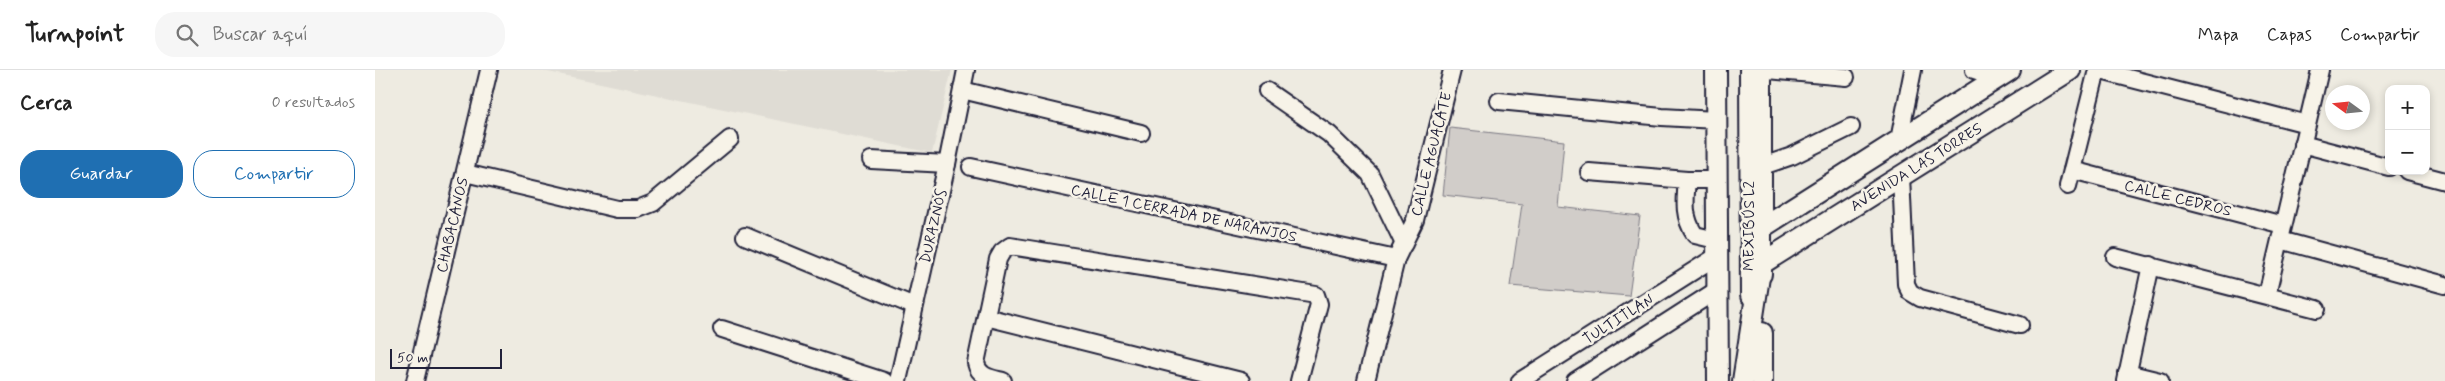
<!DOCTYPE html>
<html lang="es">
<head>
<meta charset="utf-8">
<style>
	body { margin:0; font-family:Mynerve,sans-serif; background:#f6f6f6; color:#222 }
	.controls { position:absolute; right:15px; top:15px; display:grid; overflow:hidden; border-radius:10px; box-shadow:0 2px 8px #0003 }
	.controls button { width:45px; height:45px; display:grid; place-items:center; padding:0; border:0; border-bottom:1px solid #e0e0e0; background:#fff; color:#222; font:25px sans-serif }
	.compass { position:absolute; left:1950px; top:15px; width:45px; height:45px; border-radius:50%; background:#fff; box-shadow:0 2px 8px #0003; rotate:285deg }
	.scale { position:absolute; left:15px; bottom:12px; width:112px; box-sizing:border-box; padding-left:5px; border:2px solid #22223b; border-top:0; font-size:14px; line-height:18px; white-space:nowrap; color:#22223b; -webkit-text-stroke:4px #f7f3e8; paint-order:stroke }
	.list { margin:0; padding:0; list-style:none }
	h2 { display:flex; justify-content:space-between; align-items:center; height:65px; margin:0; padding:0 20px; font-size:21px }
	h2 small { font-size:16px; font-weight:400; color:#767676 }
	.actions { display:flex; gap:10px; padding:15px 20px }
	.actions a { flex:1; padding:11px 0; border:1px solid #1f6fb2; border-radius:20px; text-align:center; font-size:18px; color:#1f6fb2 }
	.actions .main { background:#1f6fb2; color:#fff }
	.icon { flex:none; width:28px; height:28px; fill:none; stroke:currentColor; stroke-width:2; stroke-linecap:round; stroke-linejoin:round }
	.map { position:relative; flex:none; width:2070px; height:311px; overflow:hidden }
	header { display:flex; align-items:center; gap:30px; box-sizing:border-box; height:70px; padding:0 25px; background:#fff; border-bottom:1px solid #e0e0e0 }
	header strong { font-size:24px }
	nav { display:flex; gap:28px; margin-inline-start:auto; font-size:18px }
	.search { width:350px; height:45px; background:#f6f6f6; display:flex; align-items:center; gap:12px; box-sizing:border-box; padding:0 18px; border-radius:20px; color:#767676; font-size:19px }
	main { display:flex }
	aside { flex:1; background:#fff }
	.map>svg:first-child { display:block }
</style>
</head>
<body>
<header>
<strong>Turnpoint</strong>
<div class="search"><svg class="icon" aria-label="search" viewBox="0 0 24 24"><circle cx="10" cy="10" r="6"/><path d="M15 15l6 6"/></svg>Buscar aquí</div>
<nav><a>Mapa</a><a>Capas</a><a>Compartir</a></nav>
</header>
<main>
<aside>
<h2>Cerca<small>0 resultados</small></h2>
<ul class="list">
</ul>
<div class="actions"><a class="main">Guardar</a><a>Compartir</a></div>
</aside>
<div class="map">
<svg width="2070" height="311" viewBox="0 0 2070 311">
	<rect width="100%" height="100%" fill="#eeebe1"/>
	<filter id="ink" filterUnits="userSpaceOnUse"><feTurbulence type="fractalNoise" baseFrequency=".02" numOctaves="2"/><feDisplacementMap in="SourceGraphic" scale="10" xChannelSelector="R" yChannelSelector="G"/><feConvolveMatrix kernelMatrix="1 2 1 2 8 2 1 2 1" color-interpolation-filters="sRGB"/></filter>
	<g filter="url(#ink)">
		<polygon fill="#dfdcd4" points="164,0 577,0 557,83"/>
		<polygon fill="#d1cdc9" stroke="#7a7882" points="1075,58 1189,71 1183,137 1265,146 1254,226 1135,216 1147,134 1068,125"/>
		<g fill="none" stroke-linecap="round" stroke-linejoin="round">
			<g stroke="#22223b" stroke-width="20">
				<g id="minor">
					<polyline points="1373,0 1374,226"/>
					<polyline points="1393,0 1471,7"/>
					<polyline points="1599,0 1623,8"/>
					<polyline points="1722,0 1932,54"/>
					<polyline points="587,20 766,63"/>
					<polyline points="892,21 954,64 995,104 1029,174"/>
					<polyline points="1124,31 1287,47 1341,50"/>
					<polyline points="1524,70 1538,0"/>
					<polyline points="1927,74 2014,97"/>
					<polyline points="496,90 572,94"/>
					<polyline points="596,97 1021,189"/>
					<polyline points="1376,100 1417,86 1476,57"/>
					<polyline points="1697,100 1908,155"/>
					<polyline points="2032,101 2070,111"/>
					<polyline points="1214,102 1312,110 1341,110"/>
					<polyline points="90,103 242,139 263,139 278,133 355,69"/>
					<polyline points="1526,106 1531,214 1535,222 1545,228 1645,255"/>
					<path d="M 1312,110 C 1310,131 1308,147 1320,165 L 1341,170"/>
					<polyline points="1693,116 1722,0"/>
					<polyline points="370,166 539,236"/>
					<polyline points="1905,170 2070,215"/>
					<polyline points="1740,187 1942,239"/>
					<polyline points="1892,225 1945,0"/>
					<polyline points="611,247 866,311"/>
					<polyline points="347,259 509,311"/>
					<polyline points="1752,303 1785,311"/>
					<polyline points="40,311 114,0"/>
					<polyline points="523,311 572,94 591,0"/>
					<path d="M 628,311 C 616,308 604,307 601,293 L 623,189 L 627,182 L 635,176 L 941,225 L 944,234 L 924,311"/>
					<polyline points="991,311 1021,189 1040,150 1077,0"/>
					<polyline points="1145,311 1342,186"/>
					<polyline points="1200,311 1342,220"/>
					<polyline points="1751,311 1776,195"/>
				</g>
			</g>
			<g stroke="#22223b" stroke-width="24">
				<g id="major">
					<polyline points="1341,0 1343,311"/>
					<polyline points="1386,0 1386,204"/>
					<polyline points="1386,158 1635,0"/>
					<polyline points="1387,263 1387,311"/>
					<polyline points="1368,311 1386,194 1695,0"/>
				</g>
			</g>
			<use href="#minor" stroke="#f7f3e8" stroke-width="16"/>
			<use href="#major" stroke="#f7f3e8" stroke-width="20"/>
		</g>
	</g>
	<g text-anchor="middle" stroke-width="5" stroke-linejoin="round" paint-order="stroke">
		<g font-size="15" fill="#22223b" stroke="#f7f3e8">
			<text transform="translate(1056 84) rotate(-76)" y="5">CALLE AGUACATE</text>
			<text transform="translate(1541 97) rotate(-32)" y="5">AVENIDA LAS TORRES</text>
			<text transform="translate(1803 128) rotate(14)" y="5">CALLE CEDROS</text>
			<text transform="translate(809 143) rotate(12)" y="5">CALLE 1 CERRADA DE NARANJOS</text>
			<text transform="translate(77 155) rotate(-77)" y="5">CHABACANOS</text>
			<text transform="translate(558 156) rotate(-77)" y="5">DURAZNOS</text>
			<text transform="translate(1374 156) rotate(-90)" y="5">MEXIBÚS L2</text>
			<text transform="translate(1243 249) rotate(-32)" y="5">TULTITLAN</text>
		</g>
	</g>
</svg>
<div class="controls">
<button>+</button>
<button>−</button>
</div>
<svg class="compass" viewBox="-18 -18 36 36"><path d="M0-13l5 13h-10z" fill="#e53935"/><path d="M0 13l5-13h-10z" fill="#767676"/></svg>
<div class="scale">50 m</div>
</div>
</main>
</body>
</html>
